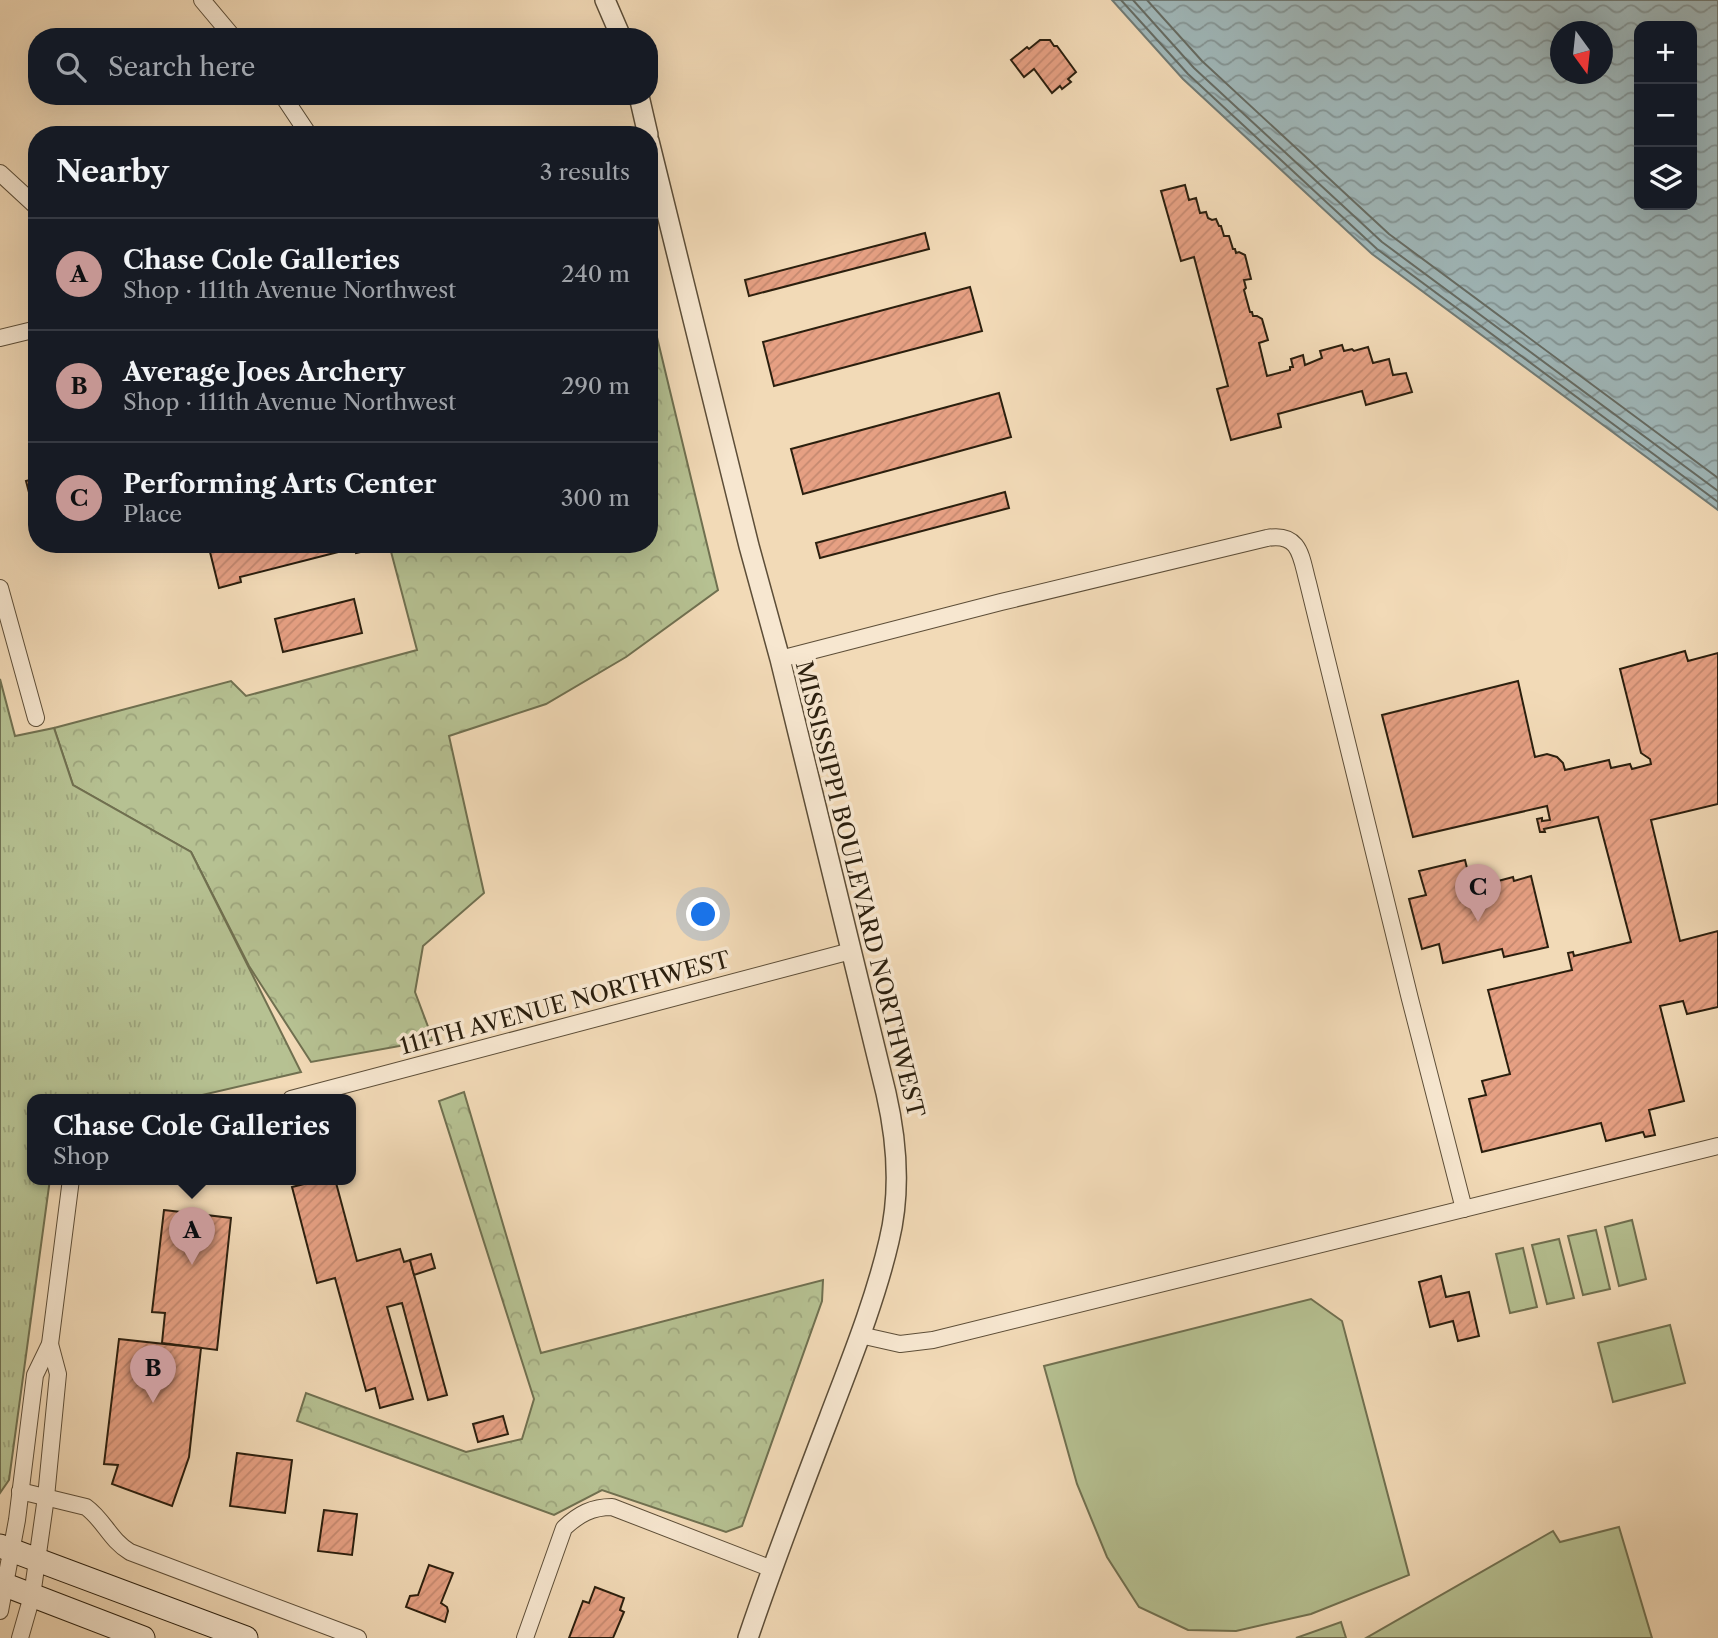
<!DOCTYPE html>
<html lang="en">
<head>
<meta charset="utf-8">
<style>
	body { margin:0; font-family:"Libre Caslon Text",serif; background:#20242c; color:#f1f3f6 }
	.controls { position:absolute; right:21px; top:21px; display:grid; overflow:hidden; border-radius:14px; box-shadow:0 7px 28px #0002 }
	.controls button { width:63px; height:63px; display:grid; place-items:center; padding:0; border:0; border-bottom:2px solid #363941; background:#171b24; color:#f1f3f6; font:35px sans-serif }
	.compass { position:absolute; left:1550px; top:21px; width:63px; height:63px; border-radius:50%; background:#171b24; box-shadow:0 7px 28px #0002; rotate:165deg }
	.you { position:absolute; left:704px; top:915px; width:24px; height:24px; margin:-18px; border:5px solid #fff; border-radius:50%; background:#1a73e8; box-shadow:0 0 0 10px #1a73e833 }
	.badge { display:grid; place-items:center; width:46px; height:46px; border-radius:50%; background:#c59692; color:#111; font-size:23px; font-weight:700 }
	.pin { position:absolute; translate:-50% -58px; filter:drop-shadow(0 2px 4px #0008) }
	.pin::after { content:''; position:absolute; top:37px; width:24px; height:21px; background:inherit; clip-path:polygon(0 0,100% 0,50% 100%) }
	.popup { position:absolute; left:27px; top:1094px; width:329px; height:91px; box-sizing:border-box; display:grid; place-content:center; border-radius:14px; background:#171b24; filter:drop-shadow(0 2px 5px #0005); font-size:23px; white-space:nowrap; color:#9ea1a6 }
	.popup b { font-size:26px; color:#f1f3f6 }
	.popup::after { content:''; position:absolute; left:50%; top:100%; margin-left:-14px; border:14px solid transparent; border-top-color:#171b24 }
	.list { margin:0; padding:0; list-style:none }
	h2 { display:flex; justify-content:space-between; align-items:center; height:91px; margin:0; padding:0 28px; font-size:30px }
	h2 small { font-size:23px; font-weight:400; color:#9ea1a6 }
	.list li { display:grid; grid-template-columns:46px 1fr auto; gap:21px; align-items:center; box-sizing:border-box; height:112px; padding:0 28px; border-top:2px solid #363941 }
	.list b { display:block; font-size:26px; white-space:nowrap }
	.list p { margin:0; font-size:23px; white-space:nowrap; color:#9ea1a6 }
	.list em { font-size:23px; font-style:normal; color:#9ea1a6 }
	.icon { flex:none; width:38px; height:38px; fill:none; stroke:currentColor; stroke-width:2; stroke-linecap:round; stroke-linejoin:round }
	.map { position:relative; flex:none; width:1718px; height:1638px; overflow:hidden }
	.search { position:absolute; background:#171b24; box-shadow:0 7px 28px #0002; left:28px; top:28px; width:630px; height:77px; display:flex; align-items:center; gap:18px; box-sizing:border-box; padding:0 24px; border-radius:28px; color:#9ea1a6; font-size:26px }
	.panel { position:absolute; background:#171b24; box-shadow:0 7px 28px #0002; left:28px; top:126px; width:630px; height:427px; border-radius:28px }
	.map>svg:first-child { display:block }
</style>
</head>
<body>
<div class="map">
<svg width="1718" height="1638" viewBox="0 0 1718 1638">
	<defs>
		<pattern id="forest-crowns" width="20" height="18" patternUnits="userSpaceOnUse" patternTransform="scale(1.75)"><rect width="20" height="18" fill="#b6c192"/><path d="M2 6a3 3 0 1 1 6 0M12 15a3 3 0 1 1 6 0" fill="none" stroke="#9da57d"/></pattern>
		<pattern id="park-tufts" width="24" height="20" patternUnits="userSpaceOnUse" patternTransform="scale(1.75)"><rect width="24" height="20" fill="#b6c192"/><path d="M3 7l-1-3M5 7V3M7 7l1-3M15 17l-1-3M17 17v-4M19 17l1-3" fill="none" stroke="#9da57d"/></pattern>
		<pattern id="water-waves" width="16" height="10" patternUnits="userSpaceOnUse" patternTransform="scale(1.75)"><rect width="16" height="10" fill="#a0b8ba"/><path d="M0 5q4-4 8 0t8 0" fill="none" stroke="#839596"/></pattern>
		<pattern id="building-hatch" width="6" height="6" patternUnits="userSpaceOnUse" patternTransform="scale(1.75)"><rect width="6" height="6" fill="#e6a083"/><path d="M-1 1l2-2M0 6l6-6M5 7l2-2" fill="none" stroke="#c58970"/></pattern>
	</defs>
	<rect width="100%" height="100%" fill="#f2dab7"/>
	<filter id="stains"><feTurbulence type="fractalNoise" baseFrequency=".00286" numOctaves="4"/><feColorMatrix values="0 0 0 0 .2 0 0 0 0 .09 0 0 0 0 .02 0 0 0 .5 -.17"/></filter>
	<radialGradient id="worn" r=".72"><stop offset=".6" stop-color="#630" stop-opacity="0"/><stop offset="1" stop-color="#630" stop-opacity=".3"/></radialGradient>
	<g fill="url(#forest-crowns)" stroke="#707050" stroke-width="2">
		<polygon points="649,304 718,590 626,657 546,704 449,736 484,893 423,946 415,992 433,1040 311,1062 249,966 191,852 73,785 54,728 231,681 246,696 417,650 389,544 649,544"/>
		<polygon points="464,1092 541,1353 823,1280 822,1301 742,1526 726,1532 602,1490 554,1515 297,1421 306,1393 466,1452 522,1439 534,1399 439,1101"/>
	</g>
	<polygon fill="url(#park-tufts)" stroke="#707050" stroke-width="2" points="0,679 15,736 54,728 73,785 191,852 301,1072 185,1099 33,1099 33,1179 50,1179 9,1480 0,1493"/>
	<g fill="#b6c192" stroke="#707050" stroke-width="2">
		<polygon points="1632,1220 1646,1279 1619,1286 1605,1227"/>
		<polygon points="1596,1230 1610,1289 1583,1295 1568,1236"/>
		<polygon points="1559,1239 1574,1298 1547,1304 1532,1245"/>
		<polygon points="1523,1248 1537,1307 1510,1313 1496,1254"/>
		<polygon points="1311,1299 1342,1321 1409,1575 1311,1614 1236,1631 1188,1630 1139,1607 1107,1557 1077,1484 1044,1366"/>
		<polygon points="1670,1325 1685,1383 1613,1402 1598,1343"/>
		<polygon points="1619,1527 1652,1638 1366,1638 1553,1531 1560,1542"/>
		<polygon points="1341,1622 1346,1638 1296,1638"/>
	</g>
	<path fill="url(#water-waves)" stroke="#717b75" stroke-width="2" fill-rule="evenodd" d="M 1112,0 L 1718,0 L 1718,510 L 1372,254 L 1183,79 ZM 1639,26 L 1692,26 L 1692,205 L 1639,205 ZM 1560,32 L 1602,32 L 1602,74 L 1560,74 Z"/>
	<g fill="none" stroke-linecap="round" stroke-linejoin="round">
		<g stroke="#666c64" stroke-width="2">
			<polyline points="1121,0 1188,74 1377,249 1718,502"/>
			<polyline points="1133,0 1194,68 1382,242 1718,491"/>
			<polyline points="1147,0 1202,61 1389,234 1718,478"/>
		</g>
	</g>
	<g fill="url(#building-hatch)" stroke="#2b1f0e" stroke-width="2">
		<polygon points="1040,40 1050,40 1054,46 1057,46 1076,72 1068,79 1071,82 1062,89 1060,86 1052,93 1034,69 1024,77 1011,60 1027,47 1029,49"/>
		<polygon points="1185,185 1189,200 1196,198 1200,213 1206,212 1208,218 1212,220 1216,219 1219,226 1221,226 1224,236 1229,236 1233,249 1235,249 1236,253 1239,252 1245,255 1251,279 1244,280 1246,288 1244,290 1250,312 1252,312 1253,316 1257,316 1262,319 1268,340 1259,343 1267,376 1290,370 1290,367 1293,367 1291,359 1303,355 1305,365 1322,358 1320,351 1342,345 1344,351 1352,349 1354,351 1368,347 1373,363 1389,359 1393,375 1406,373 1412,392 1366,405 1362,391 1278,414 1281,427 1231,440 1217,389 1228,386 1194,257 1181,261 1161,191"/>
		<polygon points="925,233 929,249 749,296 745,280"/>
		<polygon points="970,287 982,331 774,386 763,342"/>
		<polygon points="999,393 1011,437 803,494 791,449"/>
		<polygon points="37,478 37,523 26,481"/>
		<polygon points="1005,492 1009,508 820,558 816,543"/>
		<polygon points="208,544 377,544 378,548 356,553 354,548 240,577 241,582 219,588"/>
		<polygon points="354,599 362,633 283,652 275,619"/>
		<polygon points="1685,651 1688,661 1718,653 1718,804 1651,820 1680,941 1718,931 1718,1007 1687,1014 1683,1001 1660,1006 1684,1101 1649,1110 1655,1135 1645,1137 1643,1132 1606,1141 1601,1123 1482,1152 1469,1099 1486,1095 1482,1081 1510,1074 1488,990 1572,970 1568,953 1573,952 1574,956 1631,942 1598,817 1544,829 1545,832 1540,832 1537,819 1542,818 1542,821 1550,820 1547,806 1413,837 1382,715 1518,681 1535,757 1547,754 1557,757 1563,763 1565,770 1609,760 1611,768 1630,764 1632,769 1651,764 1650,759 1641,753 1620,669"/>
		<polygon points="1465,860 1472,888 1513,877 1514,881 1531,876 1548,947 1504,957 1502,949 1443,963 1439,944 1422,949 1409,899 1426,895 1419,871"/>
		<polygon points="311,1179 335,1179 357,1261 400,1249 404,1262 410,1260 447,1395 428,1400 402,1303 387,1307 413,1399 380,1408 375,1388 366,1391 335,1278 317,1283 292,1187 312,1182"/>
		<polygon points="164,1210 231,1218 217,1350 162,1343 165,1313 152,1312"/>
		<polygon points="431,1254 435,1268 414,1275 410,1260"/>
		<polygon points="1441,1276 1446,1297 1469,1292 1479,1336 1458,1341 1453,1321 1430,1327 1419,1282"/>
		<polygon points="119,1339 201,1348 189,1457 172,1506 112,1484 118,1465 104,1464"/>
		<polygon points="503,1416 508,1434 478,1442 473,1424"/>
		<polygon points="237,1453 292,1460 285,1513 230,1506"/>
		<polygon points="324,1510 357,1514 352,1555 318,1551"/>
		<polygon points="429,1565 453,1573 441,1603 447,1607 448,1611 445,1622 406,1607 410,1596 418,1595"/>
		<polygon points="595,1587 624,1598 620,1610 624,1612 613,1638 569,1638 583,1601 589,1603"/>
	</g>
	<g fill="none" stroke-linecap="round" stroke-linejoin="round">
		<g stroke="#5d4e38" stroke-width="18">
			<g id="minor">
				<polyline points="202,0 233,37"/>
				<polyline points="283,96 309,135"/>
				<polyline points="0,173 37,207"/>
				<polyline points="0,338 37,329"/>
				<polyline points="0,588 36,718"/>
				<path d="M 780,659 L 1001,602 L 1267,538 C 1301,532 1301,558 1308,583 L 1410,999 L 1464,1209"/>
				<polyline points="291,1099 851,951"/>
				<polyline points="860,1335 900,1344 933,1340 1718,1146"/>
				<path d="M 20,1491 L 86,1507 C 104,1520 110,1540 130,1552 L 358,1638"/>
				<polyline points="0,1611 17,1520 35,1375 50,1344 71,1179"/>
				<polyline points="20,1638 32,1596 46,1497 58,1374 50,1344"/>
				<path d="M 525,1638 L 564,1528 C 579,1514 592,1507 612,1507 L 772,1569"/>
			</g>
		</g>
		<g stroke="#5d4e38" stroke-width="22">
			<g id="tertiary">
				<polyline points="605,0 621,37"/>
				<polyline points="639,96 648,135"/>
				<path d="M 649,141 L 749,546 L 780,659 L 886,1093 C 897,1141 901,1192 889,1241 C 875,1301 851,1360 829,1418 C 801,1491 773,1564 748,1638"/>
			</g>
		</g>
		<g stroke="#2b1f0e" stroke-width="25">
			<g id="secondary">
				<polyline points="0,1546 246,1638"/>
				<polyline points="0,1583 143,1638"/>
			</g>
		</g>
		<use href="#minor" stroke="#f7e7d0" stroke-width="16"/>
		<use href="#tertiary" stroke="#f7e7d0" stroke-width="19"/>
		<use href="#secondary" stroke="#f7e7d0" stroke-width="23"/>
	</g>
	<g text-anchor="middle" stroke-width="7" stroke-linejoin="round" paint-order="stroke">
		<g font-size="23" fill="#2b1f0e" stroke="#f7e7d0">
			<text transform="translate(860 889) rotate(76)" y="8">MISSISSIPPI BOULEVARD NORTHWEST</text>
			<text transform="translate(565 1003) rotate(-15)" y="8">111TH AVENUE NORTHWEST</text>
		</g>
	</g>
	<rect width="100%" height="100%" filter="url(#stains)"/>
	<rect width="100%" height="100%" fill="url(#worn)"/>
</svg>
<div class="controls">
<button>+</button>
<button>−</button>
<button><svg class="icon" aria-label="layers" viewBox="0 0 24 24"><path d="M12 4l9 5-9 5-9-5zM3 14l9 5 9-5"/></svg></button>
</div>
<svg class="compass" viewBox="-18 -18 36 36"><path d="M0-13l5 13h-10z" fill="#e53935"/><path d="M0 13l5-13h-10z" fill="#9ea1a6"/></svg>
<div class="you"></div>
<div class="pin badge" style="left:192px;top:1265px">A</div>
<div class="popup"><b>Chase Cole Galleries</b>Shop</div>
<div class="pin badge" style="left:153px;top:1403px">B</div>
<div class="pin badge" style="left:1478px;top:922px">C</div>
<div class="search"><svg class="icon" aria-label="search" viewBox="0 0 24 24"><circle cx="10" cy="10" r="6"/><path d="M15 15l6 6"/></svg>Search here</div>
<section class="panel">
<h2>Nearby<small>3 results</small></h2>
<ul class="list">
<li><span class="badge">A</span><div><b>Chase Cole Galleries</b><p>Shop · 111th Avenue Northwest</p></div><em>240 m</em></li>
<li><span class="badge">B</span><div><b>Average Joes Archery</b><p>Shop · 111th Avenue Northwest</p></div><em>290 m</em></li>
<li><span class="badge">C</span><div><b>Performing Arts Center</b><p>Place</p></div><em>300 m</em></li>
</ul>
</section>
</div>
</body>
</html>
